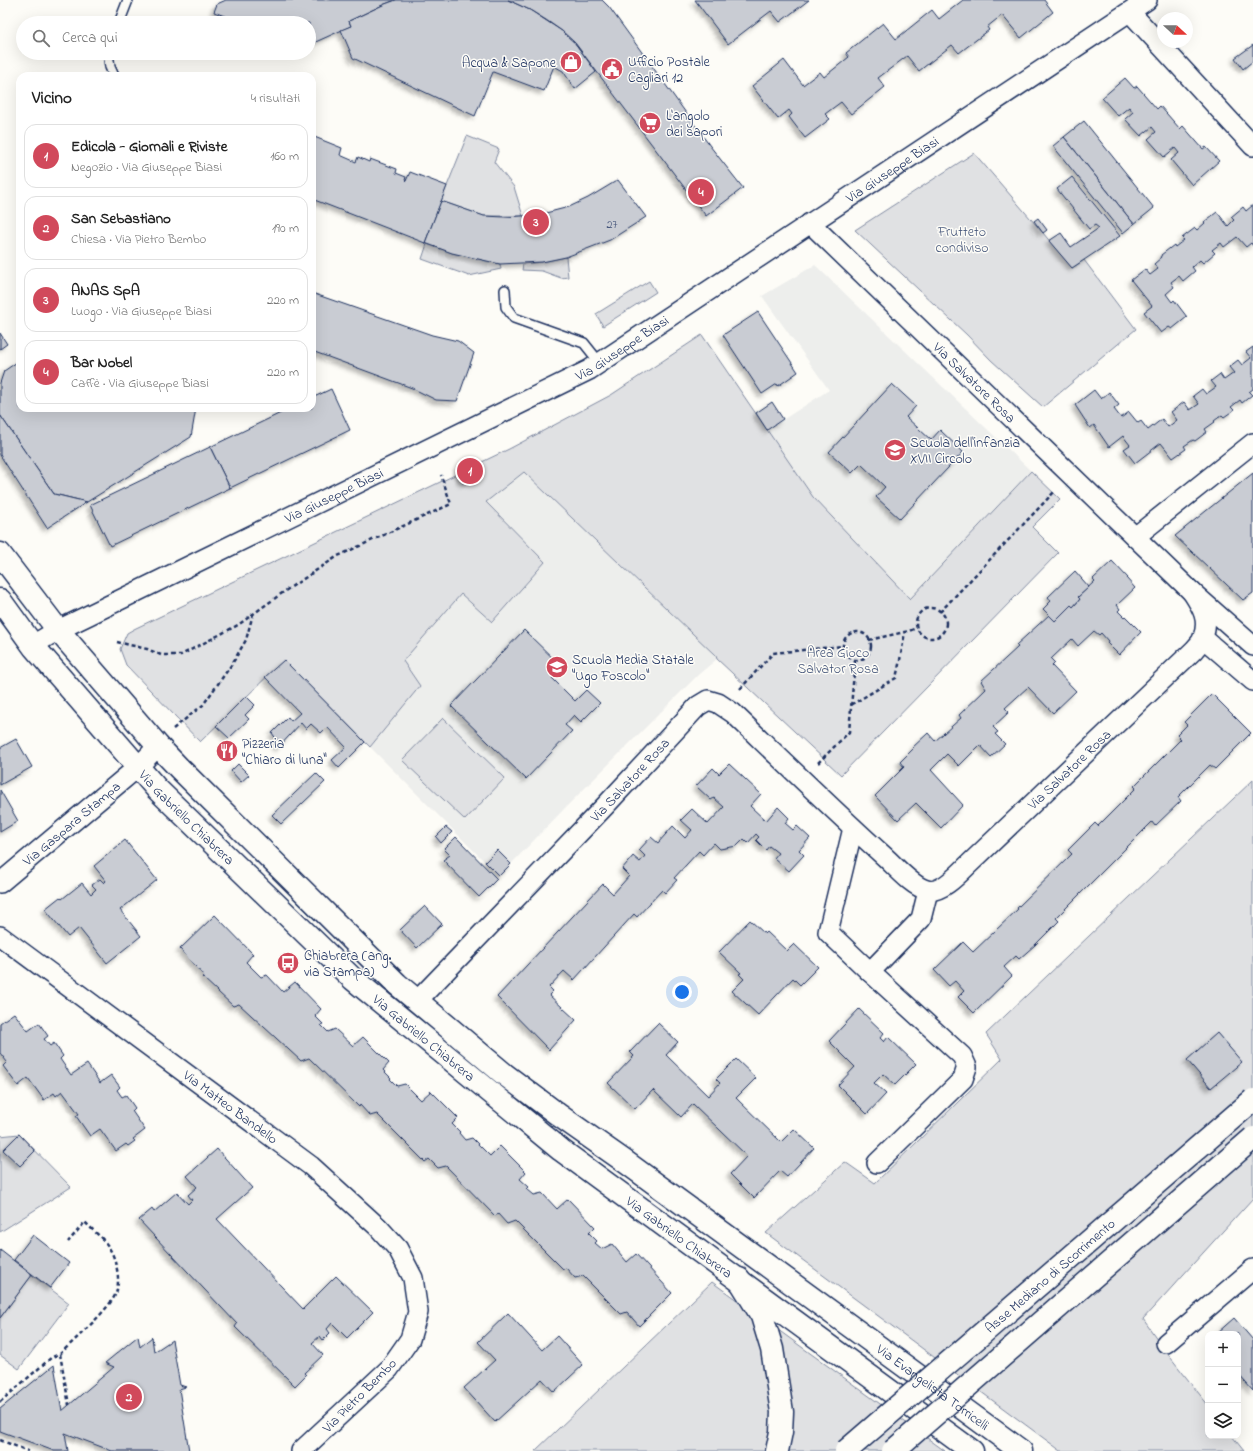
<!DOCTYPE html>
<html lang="it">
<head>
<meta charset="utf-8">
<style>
	body { margin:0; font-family:"Indie Flower",sans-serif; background:#f6f6f6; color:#222 }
	.controls { position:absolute; right:12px; bottom:12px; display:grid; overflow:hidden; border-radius:8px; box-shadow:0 4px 16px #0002 }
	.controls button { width:36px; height:36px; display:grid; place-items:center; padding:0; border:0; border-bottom:1px solid #e0e0e0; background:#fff; color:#222; font:20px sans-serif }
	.compass { position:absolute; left:1157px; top:12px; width:36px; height:36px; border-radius:50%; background:#fff; box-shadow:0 4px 16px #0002; rotate:111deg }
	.you { position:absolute; left:682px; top:992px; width:14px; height:14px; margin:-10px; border:3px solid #fff; border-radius:50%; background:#1a73e8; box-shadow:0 0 0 6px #1a73e833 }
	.badge { display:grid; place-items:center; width:26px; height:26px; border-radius:50%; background:#d1495b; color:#fff; font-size:13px; font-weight:700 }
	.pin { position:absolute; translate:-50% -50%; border:2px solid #fff; box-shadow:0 1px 4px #0006 }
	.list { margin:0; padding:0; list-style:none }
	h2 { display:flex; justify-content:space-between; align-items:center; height:52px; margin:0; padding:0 16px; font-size:17px }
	h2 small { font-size:13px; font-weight:400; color:#767676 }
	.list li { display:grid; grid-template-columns:26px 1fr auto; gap:12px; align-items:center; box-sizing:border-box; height:64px; margin:0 8px 8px; padding:0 8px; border:1px solid #e0e0e0; border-radius:12px }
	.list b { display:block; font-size:15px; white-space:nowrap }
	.list p { margin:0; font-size:13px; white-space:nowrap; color:#767676 }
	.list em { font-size:13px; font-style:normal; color:#767676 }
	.icon { flex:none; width:22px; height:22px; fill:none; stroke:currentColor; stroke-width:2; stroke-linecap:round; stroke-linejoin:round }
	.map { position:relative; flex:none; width:1253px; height:1451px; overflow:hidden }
	.search { position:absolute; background:#fff; box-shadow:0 4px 16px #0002; left:16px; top:16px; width:300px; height:44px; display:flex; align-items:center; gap:10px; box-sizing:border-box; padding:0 14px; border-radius:22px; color:#767676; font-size:15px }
	.panel { position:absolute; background:#fff; box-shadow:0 4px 16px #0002; left:16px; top:72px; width:300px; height:340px; border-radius:12px }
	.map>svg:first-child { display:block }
</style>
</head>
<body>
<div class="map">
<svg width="1253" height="1451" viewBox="0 0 1253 1451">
	<defs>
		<filter id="shadow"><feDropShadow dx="-3.5" dy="3.5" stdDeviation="2" flood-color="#0004"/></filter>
	</defs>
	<rect width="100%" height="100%" fill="#fdfcf7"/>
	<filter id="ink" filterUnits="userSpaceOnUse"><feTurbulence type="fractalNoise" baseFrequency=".025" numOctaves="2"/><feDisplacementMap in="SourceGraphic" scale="8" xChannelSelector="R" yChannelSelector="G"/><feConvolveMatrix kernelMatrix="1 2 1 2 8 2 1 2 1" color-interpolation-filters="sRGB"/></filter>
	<g filter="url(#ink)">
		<g fill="#edeeec">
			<polygon points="815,265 1031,471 910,599 813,497 767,430 829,390 762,296"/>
			<polygon points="524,472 716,656 717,659 699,674 565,808 511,864 497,850 485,862 370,747 420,686 403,661 461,594 492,622 545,562 486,502"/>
		</g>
		<g fill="#e0e1e3" stroke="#7e88a0">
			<polygon points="467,136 499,149 494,162 514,187 523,216 484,216 441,201"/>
			<polygon points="974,153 1043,233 1072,268 1084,260 1136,329 1043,407 991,360 967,335 855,230"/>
			<polygon points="427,244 452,253 500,264 501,269 469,276 422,259"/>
			<polygon points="566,257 568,277 561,278 542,271 522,270 523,264 542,262"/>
			<polygon points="649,281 656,292 603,326 596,314"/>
			<polygon points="702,335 813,497 910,599 1031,471 1060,499 1032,527 1058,553 841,775 717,659 716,656 524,472 486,502 545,562 492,622 461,594 403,661 420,686 370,747 284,660 200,742 126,665 120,649 127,633 134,629 509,449 611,395"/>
			<polygon points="443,718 505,778 465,820 402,760"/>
			<polygon points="1253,780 1253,1198 1143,1319 1167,1353 1208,1405 1208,1436 1232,1436 1244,1451 1061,1451 766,1233 845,1162 875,1183 1002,1059 986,1034"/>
			<polygon points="19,1134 71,1187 0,1232 0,1136"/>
			<polygon points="32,1275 69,1303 19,1369 0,1355 0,1318"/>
			<polygon points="712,1282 945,1451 535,1451"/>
		</g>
		<g fill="#c9ccd3" stroke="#1b2f5e" filter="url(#shadow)">
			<polygon points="226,0 396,0 385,4 349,21 351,26 309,45 309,23 271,23 265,19 254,23 243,23 214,12 217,4"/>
			<polygon points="396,0 508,0 530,10 562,31 575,43 596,72 575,89 563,71 554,66 544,91 493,72 475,116 353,58 341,30 351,26 349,21 385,4"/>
			<polygon points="508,0 602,0 609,7 710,146 743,188 706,216 575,43 562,31 546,20 530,10"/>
			<polygon points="695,0 809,0 780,22 771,11 728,44"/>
			<polygon points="963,0 1044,0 1053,12 1021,38 1002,15 987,27 989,30 959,53 952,45 919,71 907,56 878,78 885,87 851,114 841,102 825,114 830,119 805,138 789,117 792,114 789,110 778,119 752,86 784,60 803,85 820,72 824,77 849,57 846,53 883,23 896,39 932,10 939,19"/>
			<polygon points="1253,45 1253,61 1243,69 1235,58"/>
			<polygon points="1125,78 1134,88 1137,86 1157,109 1160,106 1180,129 1183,126 1203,149 1206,147 1219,161 1192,185 1171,160 1179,153 1175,148 1164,157 1148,139 1156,132 1152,127 1141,136 1125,119 1133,112 1129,107 1118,116 1102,98"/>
			<polygon points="1084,121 1154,208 1134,224 1064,137"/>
			<polygon points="312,136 342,148 340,155 356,162 358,157 369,162 370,159 397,169 396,173 406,177 405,180 406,181 410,172 447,186 425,243 312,199"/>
			<polygon points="1064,137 1134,224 1123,233 1053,146"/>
			<polygon points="1072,177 1120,236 1072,268 1049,241 1061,233 1071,247 1099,228 1095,225 1089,229 1057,189"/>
			<polygon points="618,180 646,217 610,240 566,257 542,262 500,264 452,253 425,243 441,201 484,216 505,217 538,215 569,207 588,198"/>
			<polygon points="1253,205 1253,246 1251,243 1246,247 1237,237 1224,247 1221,243 1212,250 1215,253 1203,263 1200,260 1192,267 1195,271 1183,281 1179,276 1171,282 1174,287 1166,294 1172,302 1174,300 1187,317 1172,329 1169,327 1161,333 1144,312 1152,306 1131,280 1145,269 1150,275 1158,269 1154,264 1162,257 1161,255 1174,245 1175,247 1184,240 1182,238 1195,228 1197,230 1205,223 1204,222 1217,212 1228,226 1234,220 1231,217 1243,207 1246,211"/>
			<polygon points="1038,218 1047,230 1043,233 1034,221"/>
			<polygon points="312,293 432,335 458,341 474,353 457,401 436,400 412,388 312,351"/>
			<polygon points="758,312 798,372 778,386 777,384 762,394 723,335"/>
			<polygon points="0,333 7,344 0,349"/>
			<polygon points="1253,347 1253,389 1249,392 1252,395 1242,403 1240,400 1231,407 1234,410 1224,417 1222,415 1214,421 1215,422 1205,429 1207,432 1195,441 1193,440 1184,446 1186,449 1173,458 1161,443 1135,463 1124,449 1130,445 1123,436 1109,447 1094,425 1090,428 1075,405 1094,390 1101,399 1109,392 1119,405 1114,409 1121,418 1129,412 1138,423 1141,421 1148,430 1162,419 1168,427 1177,420 1171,412 1184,402 1190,410 1199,404 1193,396 1202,389 1206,394 1216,387 1211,381 1220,374 1224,380 1234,373 1229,367 1238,360 1242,365 1251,358 1246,352"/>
			<polygon points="20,360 20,408 196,408 191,437 87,502 54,494 0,415 0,383 4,371"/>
			<polygon points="892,384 916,406 906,417 931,440 940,430 963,452 900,519 876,497 885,487 861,464 852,473 829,452"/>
			<polygon points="331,389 350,430 230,488 210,447 291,408 312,408 312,398"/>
			<polygon points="772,402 783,419 767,430 756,413"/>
			<polygon points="0,415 54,494 87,502 47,528 0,455"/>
			<polygon points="210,447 230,488 110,546 90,505"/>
			<polygon points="476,460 483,474 463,483 457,469"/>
			<polygon points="1253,473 1253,593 1243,600 1175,536"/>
			<polygon points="1112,561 1128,578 1127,579 1135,588 1117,605 1120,609 1118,611 1124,617 1125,616 1141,632 1119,655 1107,643 1108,641 1101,633 1099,635 1094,631 1078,646 1072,639 1051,659 1055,663 1052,666 1076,691 1053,713 1028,687 1005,708 1009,712 993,727 998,732 995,734 1005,744 991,757 980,745 959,766 947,754 931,770 963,805 941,828 916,803 898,820 875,796 904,767 900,762 913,749 912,748 928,733 935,741 961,718 959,715 986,689 981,681 1018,647 1016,645 1049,615 1055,621 1071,605 1073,607 1080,599 1078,597 1095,581 1093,579"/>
			<polygon points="1075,571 1089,587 1078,597 1080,599 1073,607 1071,605 1055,621 1043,609 1051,601 1048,597"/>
			<polygon points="524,630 562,667 552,678 575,701 586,690 600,703 581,722 574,715 565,725 572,731 526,779 451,706"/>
			<polygon points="284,660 365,742 339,768 332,760 346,747 327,727 321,733 311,724 306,729 301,723 278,748 274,743 277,740 272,733 288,717 291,721 300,713 265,677"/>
			<polygon points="1212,694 1251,733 1215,769 1210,765 1178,797 1181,801 1155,826 1152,822 1056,918 1059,921 1035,945 1019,959 1016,956 1004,967 1012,976 974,1013 958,997 964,991 955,981 949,986 934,970 963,942 973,952 1018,909 1017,908 1072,854 1068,850 1095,823 1098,826 1136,788 1134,786 1181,739 1177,735 1187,725 1184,722"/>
			<polygon points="246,696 255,705 245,715 249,719 229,738 216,726"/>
			<polygon points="16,739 32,767 0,785 0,748"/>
			<polygon points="238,764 249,775 241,782 231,771"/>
			<polygon points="729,764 761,794 750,806 766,821 778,807 789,818 785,823 793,830 797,826 810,838 799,850 804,855 789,871 774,858 778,853 769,846 766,850 756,840 759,837 756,834 748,843 744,839 737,846 720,849 714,843 703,855 699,851 674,878 677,880 665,893 662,890 637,917 634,914 574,980 564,971 549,987 553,991 549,995 576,1020 549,1050 497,997 603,884 613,894 629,876 622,869 633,856 640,862 645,856 639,850 651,837 658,843 673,826 685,838 692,830 681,820 692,809 708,824 724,807 714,798 711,800 696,786 713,768 719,774"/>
			<polygon points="316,773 325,782 281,824 272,815"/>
			<polygon points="0,790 18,821 0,832"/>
			<polygon points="446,827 452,832 441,843 436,837"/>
			<polygon points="456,837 497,879 479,897 443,860 450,855 444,849"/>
			<polygon points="125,840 157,880 120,910 141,936 107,963 79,928 68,937 45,909 60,897 62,899 82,883 91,894 96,889 92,885 100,879 104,883 106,881 94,866"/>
			<polygon points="497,850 511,864 499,876 485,862"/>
			<polygon points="425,906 442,924 417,948 400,930"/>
			<polygon points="215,915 253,954 246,962 261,977 267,975 283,992 295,982 321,1009 315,1016 323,1024 321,1025 328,1032 335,1029 353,1046 363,1037 389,1063 383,1070 391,1078 390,1079 397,1086 405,1084 421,1100 431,1091 458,1118 452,1124 460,1132 459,1133 465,1140 472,1138 490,1156 500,1146 526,1172 520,1179 529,1187 527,1189 534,1195 542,1193 557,1209 568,1199 595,1227 589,1233 597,1241 595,1243 602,1249 612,1244 627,1262 636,1254 672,1293 639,1326 627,1312 621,1314 583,1276 575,1278 566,1268 563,1269 515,1221 507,1224 498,1214 495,1216 446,1166 438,1168 429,1159 425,1162 377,1114 370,1116 360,1105 359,1107 309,1058 301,1061 239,1004 233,1006 202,977 204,976 180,949"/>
			<polygon points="750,920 765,934 767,932 787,951 794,944 818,967 800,985 793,978 758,1015 732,991 744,979 739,974 741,973 719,952"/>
			<polygon points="859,1009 884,1033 880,1038 884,1042 888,1037 916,1064 895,1085 883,1074 874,1083 886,1094 867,1114 838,1085 855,1067 829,1041"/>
			<polygon points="14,1013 28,1031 39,1023 48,1036 44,1039 50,1046 54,1043 63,1056 60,1059 71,1075 87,1064 100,1083 111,1075 120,1087 117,1090 122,1097 126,1095 135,1108 132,1111 145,1130 133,1139 135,1141 128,1146 126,1144 116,1151 100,1129 90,1136 76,1116 79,1114 62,1091 56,1096 54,1093 44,1100 28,1078 18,1086 3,1066 7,1062 0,1053 0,1023"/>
			<polygon points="658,1023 678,1042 666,1055 708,1096 720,1083 716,1079 736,1059 756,1078 736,1098 781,1142 794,1129 814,1148 787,1177 780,1171 754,1198 730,1174 747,1156 693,1104 681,1117 653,1090 635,1109 608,1083 634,1056 630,1052"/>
			<polygon points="1217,1033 1242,1062 1211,1088 1187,1060"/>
			<polygon points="19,1134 35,1151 20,1166 3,1150"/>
			<polygon points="217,1149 252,1188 217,1219 303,1309 336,1276 373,1312 347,1338 332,1323 327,1329 330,1333 323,1340 320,1336 312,1343 323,1355 304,1373 306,1375 295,1386 235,1327 237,1324 139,1220 152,1209 154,1212 177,1192 188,1204 192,1200 188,1195 197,1187 187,1176"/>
			<polygon points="33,1235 69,1263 50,1288 14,1260"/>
			<polygon points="0,1250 32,1275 0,1318"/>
			<polygon points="508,1313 542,1350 557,1336 583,1365 554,1392 542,1379 495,1422 464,1388 495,1360 478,1342"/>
			<polygon points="1234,1318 1253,1340 1253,1391 1238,1374 1238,1334 1216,1334"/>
			<polygon points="138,1336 140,1347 152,1337 154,1352 172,1340 180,1385 186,1387 179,1389 189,1451 112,1451 65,1433 68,1451 54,1451 0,1431 0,1409 54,1365 62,1411 114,1367 105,1363"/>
		</g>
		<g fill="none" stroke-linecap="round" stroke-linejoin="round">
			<g stroke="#1b2f5e" stroke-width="12">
				<g id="service">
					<polyline points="119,23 128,0"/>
					<polyline points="108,53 110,67 114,76"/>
					<polyline points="505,290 506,307 514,318 584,343 600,363"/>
				</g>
			</g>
			<g stroke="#1b2f5e" stroke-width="22">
				<g id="minor">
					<polyline points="1130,12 1253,146"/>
					<path id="s1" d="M 810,223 L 1192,592 L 1253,646"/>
					<polyline points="1135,537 1253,443"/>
					<polyline points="1203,638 1253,681"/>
					<path id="s2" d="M 33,645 L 58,630 L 89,615 L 589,370 L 1147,0"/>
					<polyline points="853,828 828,932 870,972 921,919 928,891"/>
					<path id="s3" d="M 0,883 L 138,767 L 158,746"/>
					<path id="s4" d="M 0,936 L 311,1166 L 378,1227 L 398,1249 L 413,1278 L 418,1312 L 410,1339 L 389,1369 L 301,1451"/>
					<polyline points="870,972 962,1056 967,1067 963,1079 877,1163"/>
					<path id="s5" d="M 417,1001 L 605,806 L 698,706 L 708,700 L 718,703 L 733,713 C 783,761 833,810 885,857 C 896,867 913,887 927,890 C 940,894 959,874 967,866 L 1194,650 C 1197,646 1202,642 1203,637 C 1210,619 1201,606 1192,592"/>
					<polyline points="1166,1343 1253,1269"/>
				</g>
			</g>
			<g stroke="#1b2f5e" stroke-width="25">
				<g id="tertiary">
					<path id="s6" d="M 0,554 L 58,630 L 158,746 L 179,768 L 397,984 L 504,1074 L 560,1116 L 627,1163 L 1021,1451"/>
					<path id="s7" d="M 0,600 L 34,647 L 157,789 L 353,979 L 561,1150 L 972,1451"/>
				</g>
			</g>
			<g stroke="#1b2f5e" stroke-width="25">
				<polyline id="trunk" points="739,1279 762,1316 772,1349 782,1412 781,1432 777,1451"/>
			</g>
			<g stroke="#1b2f5e" stroke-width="2.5" stroke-dasharray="4 3" stroke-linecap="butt">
				<circle cx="931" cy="623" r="15"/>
				<polyline points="940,612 1055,491"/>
				<circle cx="857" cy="646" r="14"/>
				<polyline points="869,640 909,631 916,628"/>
				<polyline points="117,642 147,649 161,655 181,655 238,625 285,591 338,556 451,504 441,475"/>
				<polyline points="740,689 773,653 843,646"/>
				<polyline points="851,705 896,678 900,660 905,632"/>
				<polyline points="173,729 203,705 232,664 246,640 253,614"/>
				<polyline points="818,763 849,732 855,660"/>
				<polyline points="60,1354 69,1405"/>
				<path d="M 0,1402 L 52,1357 L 60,1354 C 74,1340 110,1309 116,1293 C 121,1279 116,1258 108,1246 C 102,1237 92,1230 85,1222 L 68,1242"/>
				<polyline points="0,1440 28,1451"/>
			</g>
			<use href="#service" stroke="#fdfcf7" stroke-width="9"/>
			<use href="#minor" stroke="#fdfcf7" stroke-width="19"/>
			<use href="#tertiary" stroke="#fdfcf7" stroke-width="22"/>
			<use href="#trunk" stroke="#fdfcf7" stroke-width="22"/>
			<g stroke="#1b2f5e" stroke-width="25" stroke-linecap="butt">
				<g id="trunk-bridge">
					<path id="s8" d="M 846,1451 L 1253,1100"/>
					<polyline points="893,1451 1253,1138"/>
				</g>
			</g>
			<use href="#trunk-bridge" stroke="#fdfcf7" stroke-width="22"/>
		</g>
	</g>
	<defs>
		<g id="shop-disc" transform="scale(1.15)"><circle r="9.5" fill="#d1495b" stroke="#fdfcf7"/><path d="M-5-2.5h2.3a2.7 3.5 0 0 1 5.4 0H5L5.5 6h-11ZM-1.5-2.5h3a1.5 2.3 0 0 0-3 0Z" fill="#fff"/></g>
		<g id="civic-disc" transform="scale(1.15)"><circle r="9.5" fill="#d1495b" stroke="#fdfcf7"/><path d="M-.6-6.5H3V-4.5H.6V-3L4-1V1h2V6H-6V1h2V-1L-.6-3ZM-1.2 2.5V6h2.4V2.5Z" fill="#fff"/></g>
		<g id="supermarket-disc" transform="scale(1.15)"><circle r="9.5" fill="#d1495b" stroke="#fdfcf7"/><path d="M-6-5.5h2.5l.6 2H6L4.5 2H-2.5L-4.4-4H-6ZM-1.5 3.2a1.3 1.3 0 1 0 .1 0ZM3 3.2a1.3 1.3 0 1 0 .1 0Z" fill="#fff"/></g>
		<g id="school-disc" transform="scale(1.15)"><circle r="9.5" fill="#d1495b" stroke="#fdfcf7"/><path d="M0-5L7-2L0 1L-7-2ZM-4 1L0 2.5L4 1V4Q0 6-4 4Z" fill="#fff"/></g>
		<g id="restaurant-disc" transform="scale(1.15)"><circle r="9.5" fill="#d1495b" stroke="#fdfcf7"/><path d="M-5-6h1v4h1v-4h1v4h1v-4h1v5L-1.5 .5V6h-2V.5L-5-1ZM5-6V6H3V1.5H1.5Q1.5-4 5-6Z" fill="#fff"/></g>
		<g id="bus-disc" transform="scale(1.15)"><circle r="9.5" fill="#d1495b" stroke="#fdfcf7"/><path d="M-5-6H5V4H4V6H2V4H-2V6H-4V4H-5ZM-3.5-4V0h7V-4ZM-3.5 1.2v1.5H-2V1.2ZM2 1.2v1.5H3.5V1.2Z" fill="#fff"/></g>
	</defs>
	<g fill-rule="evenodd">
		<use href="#shop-disc" x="571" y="62"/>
		<use href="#civic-disc" x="612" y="69"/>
		<use href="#supermarket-disc" x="650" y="123"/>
		<use href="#school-disc" x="895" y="450"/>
		<use href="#school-disc" x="557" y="667"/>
		<use href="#restaurant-disc" x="227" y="751"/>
		<use href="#bus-disc" x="288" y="963"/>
	</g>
	<g text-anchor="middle" stroke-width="3" stroke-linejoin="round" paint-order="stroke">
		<g font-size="12" fill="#46567b">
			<text x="612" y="228">27</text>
		</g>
		<g font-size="14" fill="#1b2f5e" stroke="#fdfcf7" text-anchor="start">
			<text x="628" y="66">Ufficio Postale<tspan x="628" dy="16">Cagliari 12</tspan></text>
			<text x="556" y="67" text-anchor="end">Acqua &amp; Sapone</text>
			<text x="666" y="120">L'angolo<tspan x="666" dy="16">dei sapori</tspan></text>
			<text x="910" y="447">Scuola dell'infanzia<tspan x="910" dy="16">XVII Circolo</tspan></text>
			<text x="572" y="664">Scuola Media Statale<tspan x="572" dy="16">"Ugo Foscolo"</tspan></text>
			<text x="242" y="748">Pizzeria<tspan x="242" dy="16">"Chiaro di luna"</tspan></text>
			<text x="304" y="960">Chiabrera (ang.<tspan x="304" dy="16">via Stampa)</tspan></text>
		</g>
		<g font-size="14" fill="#1b2f5e" stroke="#fdfcf7">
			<text dy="5" stroke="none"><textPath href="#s2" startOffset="984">Via Giuseppe Biasi</textPath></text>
			<text dy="5" stroke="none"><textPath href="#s2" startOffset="660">Via Giuseppe Biasi</textPath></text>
			<text dy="5" stroke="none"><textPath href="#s1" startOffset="229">Via Salvatore Rosa</textPath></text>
			<text dy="5" stroke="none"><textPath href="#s2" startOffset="336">Via Giuseppe Biasi</textPath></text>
			<text dy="5" stroke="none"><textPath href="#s5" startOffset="900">Via Salvatore Rosa</textPath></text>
			<text dy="5" stroke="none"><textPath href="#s5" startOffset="307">Via Salvatore Rosa</textPath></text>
			<text dy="5" stroke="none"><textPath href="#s7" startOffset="287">Via Gabriello Chiabrera</textPath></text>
			<text dy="5" stroke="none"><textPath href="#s3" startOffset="93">Via Gaspara Stampa</textPath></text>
			<text dy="5" stroke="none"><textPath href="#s7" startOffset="611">Via Gabriello Chiabrera</textPath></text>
			<text dy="5" stroke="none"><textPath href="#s4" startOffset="287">Via Matteo Bandello</textPath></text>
			<text dy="5" stroke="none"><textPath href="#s7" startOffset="935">Via Gabriello Chiabrera</textPath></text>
			<text dy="5" stroke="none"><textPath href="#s8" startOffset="269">Asse Mediano di Scorrimento</textPath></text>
			<text dy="5" stroke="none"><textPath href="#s6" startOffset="1257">Via Evangelista Torricelli</textPath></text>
			<text transform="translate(359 1395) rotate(-45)" y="5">Via Pietro Bembo</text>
		</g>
		<g font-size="14" fill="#4c5c7f" stroke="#fdfcf7">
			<text x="962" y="236">Frutteto<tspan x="962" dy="16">condiviso</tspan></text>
			<text x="838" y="657">Area Gioco<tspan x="838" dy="16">Salvator Rosa</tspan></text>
		</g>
	</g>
</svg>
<div class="controls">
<button>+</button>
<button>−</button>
<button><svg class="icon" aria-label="layers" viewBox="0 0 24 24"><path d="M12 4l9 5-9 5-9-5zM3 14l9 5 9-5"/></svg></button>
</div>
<svg class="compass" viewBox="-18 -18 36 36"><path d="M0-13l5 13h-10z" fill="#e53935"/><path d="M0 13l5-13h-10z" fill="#767676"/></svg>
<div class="you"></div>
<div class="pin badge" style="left:470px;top:471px">1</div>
<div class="pin badge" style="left:129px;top:1397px">2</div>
<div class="pin badge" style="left:536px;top:222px">3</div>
<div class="pin badge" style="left:701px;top:192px">4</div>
<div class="search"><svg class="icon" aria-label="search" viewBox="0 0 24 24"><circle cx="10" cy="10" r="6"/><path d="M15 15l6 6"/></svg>Cerca qui</div>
<section class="panel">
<h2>Vicino<small>4 risultati</small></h2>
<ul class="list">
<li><span class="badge">1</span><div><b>Edicola - Giornali e Riviste</b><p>Negozio · Via Giuseppe Biasi</p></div><em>160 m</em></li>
<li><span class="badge">2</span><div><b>San Sebastiano</b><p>Chiesa · Via Pietro Bembo</p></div><em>190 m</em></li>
<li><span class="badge">3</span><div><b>ANAS SpA</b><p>Luogo · Via Giuseppe Biasi</p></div><em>220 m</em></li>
<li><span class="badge">4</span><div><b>Bar Nobel</b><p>Caffè · Via Giuseppe Biasi</p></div><em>220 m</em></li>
</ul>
</section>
</div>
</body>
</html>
